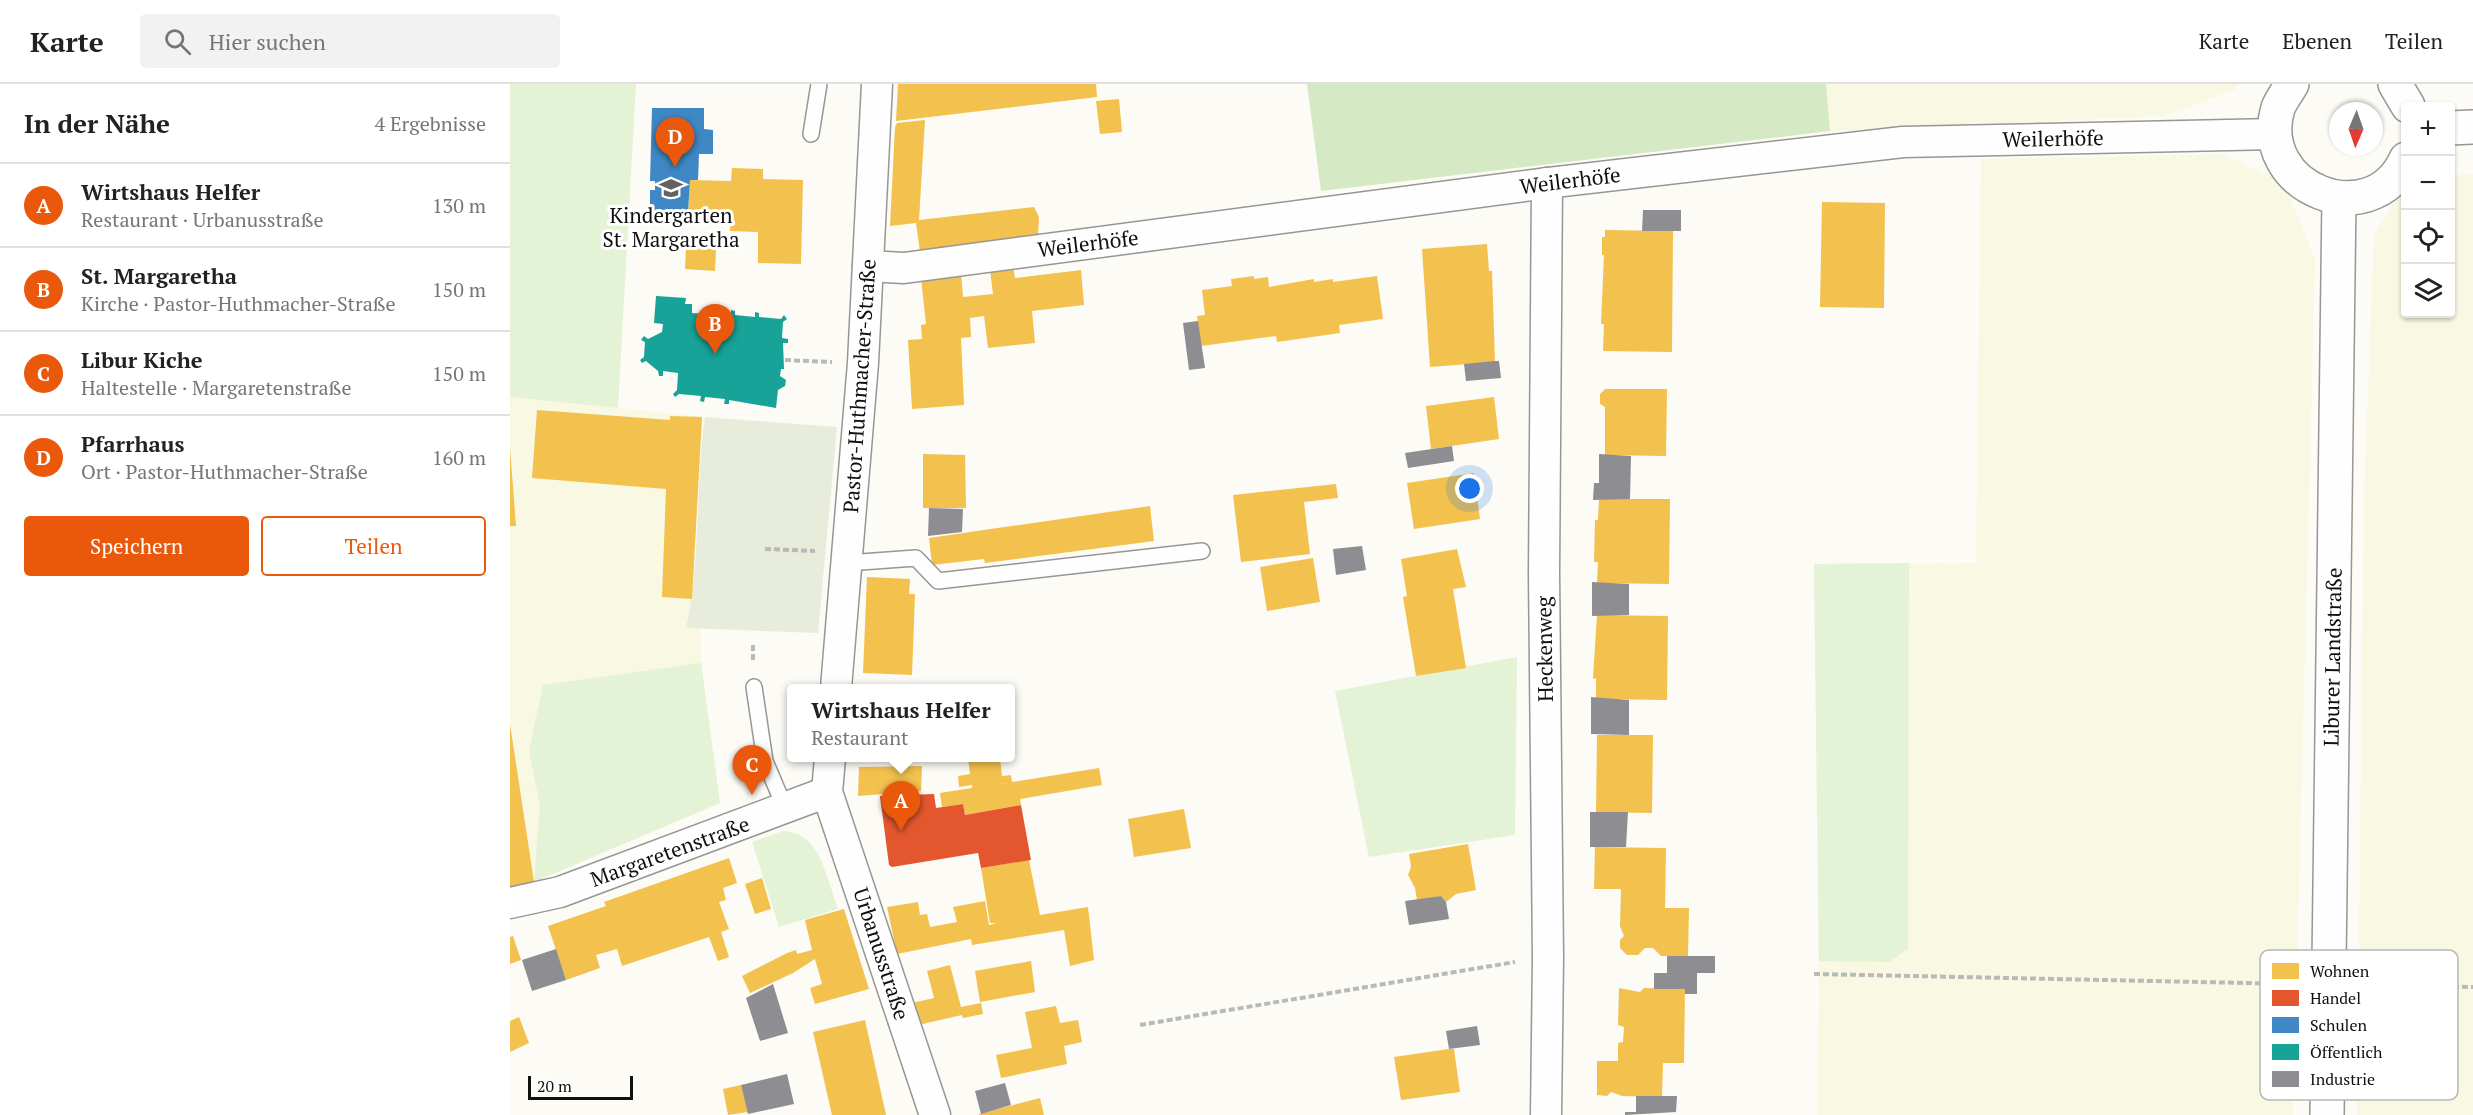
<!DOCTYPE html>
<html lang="de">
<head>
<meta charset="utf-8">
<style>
	body { margin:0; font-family:"PT Serif",serif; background:#f2f2f2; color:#222 }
	.controls { position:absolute; right:18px; top:18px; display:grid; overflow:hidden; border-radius:6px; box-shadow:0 2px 4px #0004 }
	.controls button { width:54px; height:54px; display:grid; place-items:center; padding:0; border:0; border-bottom:2px solid #e0e0e0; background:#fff; color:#222; font:30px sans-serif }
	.compass { position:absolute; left:1819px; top:18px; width:54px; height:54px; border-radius:50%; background:#fff; box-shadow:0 2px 4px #0004; rotate:182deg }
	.scale { position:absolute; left:18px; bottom:15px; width:105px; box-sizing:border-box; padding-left:6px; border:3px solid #101010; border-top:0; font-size:16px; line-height:21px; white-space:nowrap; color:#101010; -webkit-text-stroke:4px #fff; paint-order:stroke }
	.you { position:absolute; left:960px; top:405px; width:21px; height:21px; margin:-15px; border:4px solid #fff; border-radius:50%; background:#1a73e8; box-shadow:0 0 0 9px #1a73e833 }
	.badge { display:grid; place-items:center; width:39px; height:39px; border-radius:50%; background:#ea580c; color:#fff; font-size:20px; font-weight:700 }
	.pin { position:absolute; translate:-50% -50px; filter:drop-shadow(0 2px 3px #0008) }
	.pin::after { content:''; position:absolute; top:32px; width:21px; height:18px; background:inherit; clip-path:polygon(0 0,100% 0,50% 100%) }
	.popup { position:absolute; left:277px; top:600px; width:228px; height:78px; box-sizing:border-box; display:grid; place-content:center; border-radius:6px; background:#fff; filter:drop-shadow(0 2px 4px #0005); font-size:20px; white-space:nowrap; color:#767676 }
	.popup b { font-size:22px; color:#222 }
	.popup::after { content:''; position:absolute; left:50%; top:100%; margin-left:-12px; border:12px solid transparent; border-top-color:#fff }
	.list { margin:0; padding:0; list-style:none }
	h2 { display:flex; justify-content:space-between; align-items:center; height:78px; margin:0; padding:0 24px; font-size:26px }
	h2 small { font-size:20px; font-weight:400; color:#767676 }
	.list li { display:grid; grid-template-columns:39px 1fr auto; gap:18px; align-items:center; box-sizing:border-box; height:84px; padding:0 24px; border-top:2px solid #e0e0e0 }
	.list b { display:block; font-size:22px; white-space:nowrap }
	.list p { margin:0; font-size:20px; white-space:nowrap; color:#767676 }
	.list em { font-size:20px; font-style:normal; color:#767676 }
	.actions { display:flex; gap:12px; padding:18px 24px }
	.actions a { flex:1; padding:14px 0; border:2px solid #ea580c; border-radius:6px; text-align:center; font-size:21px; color:#ea580c }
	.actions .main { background:#ea580c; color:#fff }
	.icon { flex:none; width:33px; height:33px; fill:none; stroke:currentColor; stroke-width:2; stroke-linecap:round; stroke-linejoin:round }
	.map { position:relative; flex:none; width:1963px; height:1031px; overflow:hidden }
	header { display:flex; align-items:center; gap:36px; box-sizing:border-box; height:84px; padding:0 30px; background:#fff; border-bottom:2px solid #e0e0e0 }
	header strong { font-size:28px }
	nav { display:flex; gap:33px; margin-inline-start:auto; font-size:21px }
	.search { width:420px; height:54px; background:#f2f2f2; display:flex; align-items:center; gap:15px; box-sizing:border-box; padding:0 21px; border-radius:6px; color:#767676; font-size:22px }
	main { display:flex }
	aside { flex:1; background:#fff }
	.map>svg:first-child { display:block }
</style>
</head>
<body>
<header>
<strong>Karte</strong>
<div class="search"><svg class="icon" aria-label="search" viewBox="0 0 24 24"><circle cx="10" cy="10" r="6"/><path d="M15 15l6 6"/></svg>Hier suchen</div>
<nav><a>Karte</a><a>Ebenen</a><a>Teilen</a></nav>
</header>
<main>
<aside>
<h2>In der Nähe<small>4 Ergebnisse</small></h2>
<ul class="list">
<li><span class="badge">A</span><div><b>Wirtshaus Helfer</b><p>Restaurant · Urbanusstraße</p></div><em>130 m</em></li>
<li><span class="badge">B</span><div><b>St. Margaretha</b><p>Kirche · Pastor-Huthmacher-Straße</p></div><em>150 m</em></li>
<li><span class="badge">C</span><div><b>Libur Kiche</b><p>Haltestelle · Margaretenstraße</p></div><em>150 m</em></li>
<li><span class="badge">D</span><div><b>Pfarrhaus</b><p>Ort · Pastor-Huthmacher-Straße</p></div><em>160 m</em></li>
</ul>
<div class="actions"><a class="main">Speichern</a><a>Teilen</a></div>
</aside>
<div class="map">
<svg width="1963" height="1031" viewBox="0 0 1963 1031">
	<rect width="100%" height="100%" fill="#fcfbf6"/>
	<g fill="#f8f8e3">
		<polygon points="1316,0 1730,0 1724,6 1655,32 1320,47"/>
		<polygon points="1712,70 1774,98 1805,175 1783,1031 1307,1031 1309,914 1304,480 1466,479 1471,75"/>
		<polygon points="1963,90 1963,1031 1847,1031 1854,416 1864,152 1887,112 1895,108 1896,230 1940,230 1941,92"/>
		<polygon points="0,313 195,333 190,371 182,515 176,543 191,545 191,579 210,719 24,798 0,803"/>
	</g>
	<g fill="#e4f2d6">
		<polygon points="0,0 126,0 108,324 1,313 0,321"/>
		<polygon points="1399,479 1398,865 1379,878 1309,877 1304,480"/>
		<polygon points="1007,573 1005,751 859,773 825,607"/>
		<polygon points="191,579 210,719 24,798 30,722 19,667 33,601"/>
		<path d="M 273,747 C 311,748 317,796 328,825 L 269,843 L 242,758 Z"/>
	</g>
	<polygon fill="#d4e9c4" points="797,0 1316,0 1320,47 811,107"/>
	<path fill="#e7edda" d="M 195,333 L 327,343 L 308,549 L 176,544 C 191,475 185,403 195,333 Z"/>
	<g fill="#f2c14e">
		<polygon points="388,0 586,0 587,13 386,37"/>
		<polygon points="609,15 612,48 590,50 586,17"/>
		<polygon points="415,36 409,136 524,123 529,133 528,152 410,168 406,139 380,142 385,43 387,39"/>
		<polygon points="222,84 253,85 253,95 293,96 291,180 248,179 248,148 220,147 221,128 178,128 180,96 221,97"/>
		<polygon points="1312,118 1375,119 1374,224 1310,223"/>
		<polygon points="1095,146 1163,147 1162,268 1093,267 1094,240 1091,240 1094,171 1092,171 1092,153 1095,153"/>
		<polygon points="977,160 979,187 982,187 985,278 920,283 912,165"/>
		<polygon points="176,164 206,165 205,187 175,185"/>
		<polygon points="503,183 505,194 571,186 574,221 522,227 525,259 478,264 474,232 460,234 461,253 451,254 454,321 402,325 398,256 412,255 411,241 416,240 411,194 451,189 453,213 483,210 480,186"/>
		<polygon points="744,192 744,195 758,193 759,203 804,195 804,198 823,195 823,198 867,192 873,235 829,241 830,249 767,258 766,252 691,262 687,232 695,231 692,206 722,202 721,195"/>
		<polygon points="1095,305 1157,305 1156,372 1095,371 1095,323 1090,320 1090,310"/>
		<polygon points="984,313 989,355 921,365 916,322"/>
		<polygon points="27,326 160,336 160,332 192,333 182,515 152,513 156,405 22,394"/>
		<polygon points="0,364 6,442 0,442"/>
		<polygon points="413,370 455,371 456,424 413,424"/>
		<polygon points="964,389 970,435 904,445 897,399"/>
		<polygon points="826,400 828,414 794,418 800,470 731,478 723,411"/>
		<polygon points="1089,415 1160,415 1159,500 1087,499 1088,478 1084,478 1085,436 1088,436"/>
		<polygon points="640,422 644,457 475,479 474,475 422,481 419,454"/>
		<polygon points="947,465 956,503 943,505 956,584 906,592 893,513 897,512 891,475"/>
		<polygon points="803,474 810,518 757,527 750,483"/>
		<polygon points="357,493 400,495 399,510 405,510 402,591 353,589"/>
		<polygon points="1087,531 1158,532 1157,616 1086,615 1086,594 1083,595"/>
		<polygon points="0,640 24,798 0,803"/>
		<polygon points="1087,651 1143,651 1142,729 1086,728"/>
		<polygon points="458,674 490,674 492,692 501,691 502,698 490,700 589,684 592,701 510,715 511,721 455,731 453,720 432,723 430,709 462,704 462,701 449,703 448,692 460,690"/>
		<polygon points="412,682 411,707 348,712 349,683"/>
		<polygon points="674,725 681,764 624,773 618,735"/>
		<polygon points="958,760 966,806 946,810 936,818 931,812 907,816 905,804 898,791 901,783 899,770"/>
		<polygon points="1085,763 1156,764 1155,824 1179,824 1178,872 1151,872 1143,864 1135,864 1128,871 1117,871 1110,864 1110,856 1114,852 1110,842 1111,805 1084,805"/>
		<polygon points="219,774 227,799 213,804 216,816 209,818 219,845 211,848 219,873 208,877 199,853 112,882 107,865 86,871 90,884 56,896 38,842 96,822 94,818"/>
		<polygon points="519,776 530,831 578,823 584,876 560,882 554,846 462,861 461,855 387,870 377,823 408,818 410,831 417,830 420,843 447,838 443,823 475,817 479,841 487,839 480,839 471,784"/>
		<polygon points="252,794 261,825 245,830 235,800"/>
		<polygon points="334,825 359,905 305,920 300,904 312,900 305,875 283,889 240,909 232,892 277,869 286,866 287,870 302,866 295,836"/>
		<polygon points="3,852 11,876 0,880 0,853"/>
		<polygon points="521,877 525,908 470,918 465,887"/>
		<polygon points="440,881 451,923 471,919 473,930 453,934 452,931 408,941 402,919 424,914 417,887"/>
		<polygon points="1109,904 1130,908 1134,904 1175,905 1174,979 1153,979 1152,1013 1112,1012 1101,1008 1097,1012 1087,1011 1087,977 1108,977 1108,959 1113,958 1114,943 1108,941"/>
		<polygon points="546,922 550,939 568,936 572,958 554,962 557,980 491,994 486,971 522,964 515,928"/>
		<polygon points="9,933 19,959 0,968 0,937"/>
		<polygon points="355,936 376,1031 322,1031 303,948"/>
		<polygon points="939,965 944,965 950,1008 891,1016 884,973"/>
		<polygon points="231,1001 238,1028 218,1031 213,1005"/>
		<polygon points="530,1014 534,1031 469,1031 469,1030"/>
	</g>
	<polygon fill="#e4572e" points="424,710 426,724 453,720 455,731 511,721 521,776 471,784 468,769 382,783 379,781 370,712"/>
	<polygon fill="#3f88c5" points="142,24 194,24 194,45 203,46 203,70 189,70 188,96 180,96 178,128 140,127 140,106 145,106 145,97 140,97"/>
	<polygon fill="#17a398" points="146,212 176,214 175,220 182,220 182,229 196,230 197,225 201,225 201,230 221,231 221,226 225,227 225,231 245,233 245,228 249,229 249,233 271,235 274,231 277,235 273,238 272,254 278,255 278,259 273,259 274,285 271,285 270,292 276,296 275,302 268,306 266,324 219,316 219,320 214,320 215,315 195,313 194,318 190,317 191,312 169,310 165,313 163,310 167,306 168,289 153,287 153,292 149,292 148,287 136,277 132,279 130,276 134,273 135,258 131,256 134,252 138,255 152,248 153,240 144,239"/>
	<g fill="#8d8d92">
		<polygon points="1133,126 1171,126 1171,147 1132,147"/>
		<polygon points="688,237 695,284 679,286 673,239"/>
		<polygon points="985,277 989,277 991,294 956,297 954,280"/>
		<polygon points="942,362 944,377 898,384 895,369"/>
		<polygon points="1089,370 1121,372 1120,415 1083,416 1084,399 1089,399"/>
		<polygon points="419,424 453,425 452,448 418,452"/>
		<polygon points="852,462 856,486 826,491 823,465"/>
		<polygon points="1082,498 1119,500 1119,531 1082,532"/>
		<polygon points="1081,613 1119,616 1119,651 1081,650"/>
		<polygon points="1080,728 1118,728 1116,763 1080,763"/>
		<polygon points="931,812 936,818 939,835 899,841 895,817"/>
		<polygon points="46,865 56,896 22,907 12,876"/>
		<polygon points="1157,872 1205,872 1205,889 1187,889 1187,910 1175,910 1175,905 1144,905 1144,889 1157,889"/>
		<polygon points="263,900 278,949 250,957 236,914"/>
		<polygon points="967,942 970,961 939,965 936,947"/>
		<polygon points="277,990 284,1020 238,1030 231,1001"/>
		<polygon points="495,999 501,1021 471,1030 465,1007"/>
		<polygon points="1126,1012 1167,1012 1166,1028 1115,1031 1115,1028 1126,1028"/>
	</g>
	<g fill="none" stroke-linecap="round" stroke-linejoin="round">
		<g stroke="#969694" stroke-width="18">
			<g id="service">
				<polyline points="301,50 309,0"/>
				<polyline points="337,479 406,474 428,497 692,467"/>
				<polyline points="244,603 255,677 275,724"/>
			</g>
		</g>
		<g stroke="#969694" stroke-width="33">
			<g id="minor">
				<polyline points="358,182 394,184 1037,99 1393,58 1765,50"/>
				<polyline points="326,604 353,279 367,0"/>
				<polyline points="320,674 317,708 425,1031"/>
				<polyline points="0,819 50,808 317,708"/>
				<polyline points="1036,1031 1038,874 1034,489 1037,99"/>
			</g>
		</g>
		<g stroke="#969694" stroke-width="36">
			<g id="tertiary">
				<path d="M 1782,0 C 1778,7 1771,16 1768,24 C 1744,105 1862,151 1896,75"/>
				<polyline points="1885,0 1898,22"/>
				<polyline points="1940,44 1963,43"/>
				<polyline points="1817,1031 1829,114"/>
			</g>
		</g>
		<g stroke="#b9b9b8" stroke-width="4" stroke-dasharray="6 3" stroke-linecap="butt">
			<polyline points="275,276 322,278"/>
			<polyline points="255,465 305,467"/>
			<polyline points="243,561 243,578"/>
			<polyline points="1304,890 1786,900"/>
			<polyline points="1853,901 1963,903"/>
			<polyline points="630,941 1005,878"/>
		</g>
		<use href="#service" stroke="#fffefe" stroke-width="15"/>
		<use href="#minor" stroke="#fffefe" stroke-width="30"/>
		<use href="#tertiary" stroke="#fffefe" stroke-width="33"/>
	</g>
	<defs>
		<g id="school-bare" transform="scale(1.8)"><path d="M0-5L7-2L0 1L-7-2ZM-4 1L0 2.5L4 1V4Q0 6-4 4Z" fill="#636260" stroke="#fff" stroke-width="2.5" paint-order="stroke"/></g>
	</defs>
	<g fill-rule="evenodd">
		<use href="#school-bare" x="161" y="104"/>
	</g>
	<g text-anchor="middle" stroke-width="6" stroke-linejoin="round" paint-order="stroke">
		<g font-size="21" fill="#101010" stroke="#fff">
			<text transform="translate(1543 55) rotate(-1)" y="7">Weilerhöfe</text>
			<text transform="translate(1060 97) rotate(-7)" y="7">Weilerhöfe</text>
			<text transform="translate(578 160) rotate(-7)" y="7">Weilerhöfe</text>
			<text transform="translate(350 302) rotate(-86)" y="7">Pastor-Huthmacher-Straße</text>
			<text transform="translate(1035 565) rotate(-91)" y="7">Heckenweg</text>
			<text transform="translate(1823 573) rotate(-89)" y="7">Liburer Landstraße</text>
			<text transform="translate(160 768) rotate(-20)" y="7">Margaretenstraße</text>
			<text transform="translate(371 870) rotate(72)" y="7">Urbanusstraße</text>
		</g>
		<g font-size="21" fill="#101010" stroke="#fff">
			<text x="161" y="139">Kindergarten<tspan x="161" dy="24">St. Margaretha</tspan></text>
		</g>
	</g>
	<rect x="1750" y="866" width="198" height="150" rx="9" fill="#fff" stroke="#b7b7b7" stroke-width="1.5"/>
	<rect x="1762" y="879" width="27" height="16" fill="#f2c14e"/>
	<rect x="1762" y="906" width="27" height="16" fill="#e4572e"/>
	<rect x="1762" y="933" width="27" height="16" fill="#3f88c5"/>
	<rect x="1762" y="960" width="27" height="16" fill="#17a398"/>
	<rect x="1762" y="987" width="27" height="16" fill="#8d8d92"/>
	<g font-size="16" fill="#101010">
		<text x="1800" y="893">Wohnen</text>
		<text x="1800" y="920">Handel</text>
		<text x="1800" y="947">Schulen</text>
		<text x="1800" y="974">Öffentlich</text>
		<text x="1800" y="1001">Industrie</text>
	</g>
</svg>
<div class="controls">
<button>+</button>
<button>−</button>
<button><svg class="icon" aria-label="locate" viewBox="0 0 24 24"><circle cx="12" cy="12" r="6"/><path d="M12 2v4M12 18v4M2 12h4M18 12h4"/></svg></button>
<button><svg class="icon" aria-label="layers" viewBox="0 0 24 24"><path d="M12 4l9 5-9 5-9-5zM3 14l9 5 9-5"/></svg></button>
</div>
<svg class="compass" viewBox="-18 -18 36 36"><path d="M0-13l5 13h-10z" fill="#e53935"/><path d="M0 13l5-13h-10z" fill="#767676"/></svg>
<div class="scale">20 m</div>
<div class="you"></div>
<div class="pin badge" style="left:391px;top:747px">A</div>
<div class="popup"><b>Wirtshaus Helfer</b>Restaurant</div>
<div class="pin badge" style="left:205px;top:270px">B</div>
<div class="pin badge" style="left:242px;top:711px">C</div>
<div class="pin badge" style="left:165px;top:83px">D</div>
</div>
</main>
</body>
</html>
